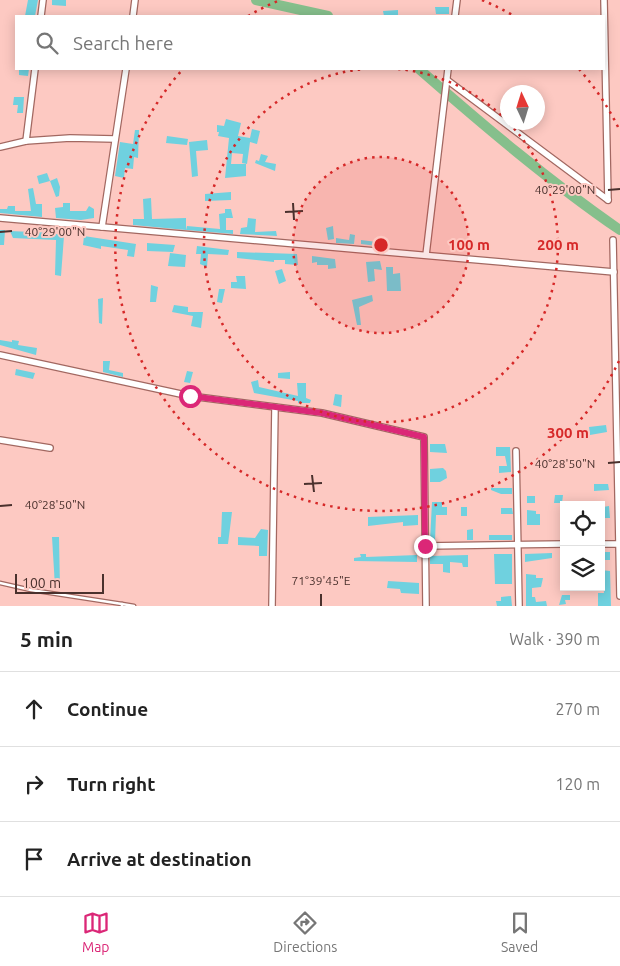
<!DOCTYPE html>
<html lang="en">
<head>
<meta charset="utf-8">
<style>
	body { margin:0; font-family:Ubuntu,sans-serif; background:#f2f2f2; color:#222 }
	.controls { position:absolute; right:15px; bottom:15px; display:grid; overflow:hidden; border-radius:0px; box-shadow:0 2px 12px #0003 }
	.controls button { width:45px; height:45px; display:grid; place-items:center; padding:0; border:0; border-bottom:1px solid #e0e0e0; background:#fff; color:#222; font:25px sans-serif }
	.compass { position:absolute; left:500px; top:85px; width:45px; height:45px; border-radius:50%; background:#fff; box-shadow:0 2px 12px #0003; rotate:356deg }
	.scale { position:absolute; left:15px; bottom:12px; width:89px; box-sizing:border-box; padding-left:5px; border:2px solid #4a312d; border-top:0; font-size:14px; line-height:18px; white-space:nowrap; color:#4a312d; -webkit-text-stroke:4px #fdc9c2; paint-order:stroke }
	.stop { position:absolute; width:15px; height:15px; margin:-11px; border:4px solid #db2777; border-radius:50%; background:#fff }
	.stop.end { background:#db2777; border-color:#fff; box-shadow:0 1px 5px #0008 }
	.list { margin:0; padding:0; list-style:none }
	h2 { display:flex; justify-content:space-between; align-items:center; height:65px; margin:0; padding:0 20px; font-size:21px }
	h2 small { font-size:16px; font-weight:400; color:#767676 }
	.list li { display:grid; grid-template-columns:32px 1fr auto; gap:15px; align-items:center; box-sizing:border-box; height:75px; padding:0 20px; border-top:1px solid #e0e0e0 }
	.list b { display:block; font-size:19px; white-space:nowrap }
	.list em { font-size:16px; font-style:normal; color:#767676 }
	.icon { flex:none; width:28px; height:28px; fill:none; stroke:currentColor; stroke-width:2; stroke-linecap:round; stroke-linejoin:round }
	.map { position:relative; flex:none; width:620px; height:606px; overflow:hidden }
	.search { position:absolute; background:#fff; box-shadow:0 2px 12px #0003; left:15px; right:15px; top:15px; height:55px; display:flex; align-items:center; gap:12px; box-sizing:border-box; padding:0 18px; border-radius:0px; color:#767676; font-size:19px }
	.sheet { height:290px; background:#fff }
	nav { display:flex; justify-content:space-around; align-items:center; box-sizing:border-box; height:70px; border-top:1px solid #e0e0e0; background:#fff; font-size:14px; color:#767676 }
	nav a { display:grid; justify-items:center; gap:2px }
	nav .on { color:#db2777 }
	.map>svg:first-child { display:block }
</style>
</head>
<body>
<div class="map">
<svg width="620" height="606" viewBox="0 0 620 606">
	<rect width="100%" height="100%" fill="#fdc9c2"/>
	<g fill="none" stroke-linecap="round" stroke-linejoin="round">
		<g stroke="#86bf8c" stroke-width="10">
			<polyline points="256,0 328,16"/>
			<path d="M 419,69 C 483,125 550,182 620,230"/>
		</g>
	</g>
	<g fill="#6fd1df">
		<polygon points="28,0 38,0 35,16 25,16"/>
		<polygon points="52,0 66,0 66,6 52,5"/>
		<polygon points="435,7 449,7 449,14 436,14"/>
		<polygon points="398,10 398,16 384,16 383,11"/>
		<polygon points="19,69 29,69 28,76 19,75"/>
		<polygon points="14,97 24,97 23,113 17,113 18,105 13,105"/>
		<polygon points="226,119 241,123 238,136 250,138 252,129 260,131 257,144 250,142 247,164 242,163 243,154 232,153 231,164 246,164 246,176 225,178 229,138 218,136 219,132 217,132 217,125 224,126"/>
		<polygon points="135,130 139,130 138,158 134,157 133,169 125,168 124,178 115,176 120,142 133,144"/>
		<polygon points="167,136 188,139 187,145 166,143"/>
		<polygon points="207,140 208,150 196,151 198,176 192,177 189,142"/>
		<polygon points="261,154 268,156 265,162 276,164 275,171 255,163 256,160 259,161"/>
		<polygon points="47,173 50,181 39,184 37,176"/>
		<polygon points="57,178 60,187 59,196 56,197 50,181"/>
		<polygon points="33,188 36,204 42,204 42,217 0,213 0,209 7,209 8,206 15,206 15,211 31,211 28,189"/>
		<polygon points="231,192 231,200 205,201 205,194"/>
		<polygon points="151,198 152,219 186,218 186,230 133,225 133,219 144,219 143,199"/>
		<polygon points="63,203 70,203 70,211 86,211 89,206 94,209 94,218 81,220 56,218 55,208 63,207"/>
		<polygon points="225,209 231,209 233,218 226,218 226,230 233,230 233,234 186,230 187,226 220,229 219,214 225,213"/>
		<polygon points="248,218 256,219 255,232 276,231 277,236 240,234 241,228 247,227"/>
		<polygon points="333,226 334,239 328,240 326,228"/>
		<polygon points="0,230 5,230 4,245 0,245"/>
		<polygon points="10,231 53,233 64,236 61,276 55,275 56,240 13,238"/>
		<polygon points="350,234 355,235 354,244 336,243 336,238 349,240"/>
		<polygon points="84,236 136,244 134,257 127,256 128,250 101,246 101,249 83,245"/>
		<polygon points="361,240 385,243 385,247 361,244"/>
		<polygon points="147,243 175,245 173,252 147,251"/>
		<polygon points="197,246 229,250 228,255 208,254 207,267 200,264 201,254 196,254"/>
		<polygon points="237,252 297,254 298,265 285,264 285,260 274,260 274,262 237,258"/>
		<polygon points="170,253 186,255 185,267 168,266"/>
		<polygon points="312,256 335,259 336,268 328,269 328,265 317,265 317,262 312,263"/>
		<polygon points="380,261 382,270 374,269 375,281 368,282 366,262"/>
		<polygon points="386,267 393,267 393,274 400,273 401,291 387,291"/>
		<polygon points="282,269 286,281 279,284 275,271"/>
		<polygon points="236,276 245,276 246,289 231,288 231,282 237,282"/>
		<polygon points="151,285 158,287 156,302 150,302"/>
		<polygon points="219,289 225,289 222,303 217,302"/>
		<polygon points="372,295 373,301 359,307 361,325 357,325 352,300"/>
		<polygon points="103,298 102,324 99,323 98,299"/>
		<polygon points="174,305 188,307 188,312 203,312 201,328 191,326 193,316 172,312"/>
		<polygon points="0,340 12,342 12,340 19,341 18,345 37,348 36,355 0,345"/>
		<polygon points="103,361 110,361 109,370 123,373 123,377 103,372"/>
		<polygon points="16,369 35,373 33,379 15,375"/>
		<polygon points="187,371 193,372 190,383 184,382"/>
		<polygon points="290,372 290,379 278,378 278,373"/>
		<polygon points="258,380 259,387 298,396 297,383 306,383 306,398 311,400 310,403 298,403 298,401 254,393 251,382"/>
		<polygon points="335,394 342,395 341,407 333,405"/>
		<polygon points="606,425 607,432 590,435 589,427"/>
		<polygon points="430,444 445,444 447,453 430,452"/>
		<polygon points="496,447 510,447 511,472 499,473 499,466 507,466 505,456 496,456"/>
		<polygon points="443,468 446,471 447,478 440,482 430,482 430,469"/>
		<polygon points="594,484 608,484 609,490 594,491"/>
		<polygon points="491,488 512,488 512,494 501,494 491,490"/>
		<polygon points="555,495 563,495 562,503 554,503"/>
		<rect x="527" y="496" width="8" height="7"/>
		<polygon points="432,502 442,502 442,507 447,507 447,515 436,515 435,541 430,541"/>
		<polygon points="609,506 610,518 601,518 603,507"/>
		<rect x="461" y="507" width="6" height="9"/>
		<polygon points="501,508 512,508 513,514 501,514"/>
		<polygon points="527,510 536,511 536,514 540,514 540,525 527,525"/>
		<polygon points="222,512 232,512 228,544 218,544 218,537 221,537"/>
		<polygon points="418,515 418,525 403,526 403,522 368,526 368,517"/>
		<polygon points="261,529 268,530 267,556 259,556 259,546 238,545 238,537 255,538"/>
		<polygon points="473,529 473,540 467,540 467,530"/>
		<rect x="489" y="535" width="23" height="5"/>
		<polygon points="52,537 59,537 60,588 55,587"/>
		<rect x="601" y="552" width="9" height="8"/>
		<polygon points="552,553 552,558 525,562 525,554"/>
		<polygon points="360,554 366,554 366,557 417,555 417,562 354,561 354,558 361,557"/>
		<polygon points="494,554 512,554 512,584 495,584"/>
		<polygon points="468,555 468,567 463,567 462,563 450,562 450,573 443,572 443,564 430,564 430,556"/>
		<polygon points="601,570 610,571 611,606 598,606 598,593 604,593"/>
		<polygon points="526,574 536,575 536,578 543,578 541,587 532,588 532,597 535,597 536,602 546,601 547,606 526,606"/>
		<polygon points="388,581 419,583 419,594 401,593 400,589 387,588"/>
		<polygon points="562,595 570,595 570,600 565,600 566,604 559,605"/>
		<polygon points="511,596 512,606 497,606 496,601 501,601 501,597"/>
	</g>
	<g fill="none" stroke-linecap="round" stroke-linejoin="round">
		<g stroke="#a26861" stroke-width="5">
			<g id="service">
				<polyline points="0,583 31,590 122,604"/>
				<polyline points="122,606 122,604 134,606"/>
			</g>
		</g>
		<g stroke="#a26861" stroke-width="8">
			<g id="minor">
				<polyline points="604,0 608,200"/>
				<polyline points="41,16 43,0"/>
				<polyline points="133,16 135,0"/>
				<polyline points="455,16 457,0"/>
				<polyline points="35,69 26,141 70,138 115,139"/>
				<polyline points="447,80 608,200"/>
				<polyline points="0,147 26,141"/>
				<polyline points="0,218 614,272"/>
				<polyline points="102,227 126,69"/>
				<polyline points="613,240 620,596"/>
				<polyline points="426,255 448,69"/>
				<polyline points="0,355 190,396 322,413 424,437 426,606"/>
				<polyline points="0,440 50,448"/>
				<polyline points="516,451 519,606"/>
				<polyline points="601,544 620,544"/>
				<polyline points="425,546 564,544"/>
				<polyline points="272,606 275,407"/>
			</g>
		</g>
		<use href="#service" stroke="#fff" stroke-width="2.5"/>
		<use href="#minor" stroke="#fff" stroke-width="5.5"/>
	</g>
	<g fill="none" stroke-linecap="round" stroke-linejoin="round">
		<polyline stroke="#db2777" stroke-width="6" points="190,396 322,413 424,437 425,546"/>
	</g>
	<path fill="none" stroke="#4a312d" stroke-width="2" d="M 608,190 L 620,189M 293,203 L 294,220M 285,212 L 303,211M 0,232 L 12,231M 608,463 L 620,462M 312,475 L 314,492M 304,484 L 322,483M 0,506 L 12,505M 321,594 L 321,606"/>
	<circle cx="381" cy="245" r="88" fill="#d62828" fill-opacity=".12"/>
	<g fill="none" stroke="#d62828" stroke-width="2.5" stroke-dasharray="2.5 5">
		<circle cx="381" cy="245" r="88"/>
		<path d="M398 69A177 177 0 0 1 507 121M509 123A177 177 0 1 1 364 69"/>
		<path d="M619 361A265 265 0 1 1 183 69M248 16A265 265 0 0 1 280 0M482 0A265 265 0 0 1 514 16M579 69A265 265 0 0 1 619 129"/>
	</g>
	<g font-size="12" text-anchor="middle" fill="#4a312d" stroke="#fdc9c2" stroke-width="4" stroke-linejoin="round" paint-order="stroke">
		<text x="565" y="194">40°29'00"N</text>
		<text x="55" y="236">40°29'00"N</text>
		<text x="565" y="468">40°28'50"N</text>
		<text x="55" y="509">40°28'50"N</text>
		<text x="321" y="585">71°39'45"E</text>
	</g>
	<circle cx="381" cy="245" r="8" fill="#d62828" stroke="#fdc9c2" stroke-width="2.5"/>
	<g font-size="15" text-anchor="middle" font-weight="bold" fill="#d62828" stroke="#fdc9c2" stroke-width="4" stroke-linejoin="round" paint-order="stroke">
		<text x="469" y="250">100 m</text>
		<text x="558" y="250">200 m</text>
		<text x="568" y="438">300 m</text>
	</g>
</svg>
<div class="controls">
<button><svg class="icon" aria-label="locate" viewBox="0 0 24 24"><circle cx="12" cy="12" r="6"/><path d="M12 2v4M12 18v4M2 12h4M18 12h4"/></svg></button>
<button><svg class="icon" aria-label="layers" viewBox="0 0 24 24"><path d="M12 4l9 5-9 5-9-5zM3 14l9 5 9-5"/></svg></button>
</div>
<svg class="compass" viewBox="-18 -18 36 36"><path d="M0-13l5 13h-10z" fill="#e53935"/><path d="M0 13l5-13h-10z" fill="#767676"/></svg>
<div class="scale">100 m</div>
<div class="stop" style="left:190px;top:396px"></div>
<div class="stop end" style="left:425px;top:546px"></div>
<div class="search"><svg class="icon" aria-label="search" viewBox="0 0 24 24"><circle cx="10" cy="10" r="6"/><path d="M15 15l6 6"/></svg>Search here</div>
</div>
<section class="sheet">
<h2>5 min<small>Walk · 390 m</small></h2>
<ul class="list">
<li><svg class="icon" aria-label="ahead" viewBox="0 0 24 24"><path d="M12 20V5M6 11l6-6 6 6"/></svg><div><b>Continue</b></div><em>270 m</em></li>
<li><svg class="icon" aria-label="right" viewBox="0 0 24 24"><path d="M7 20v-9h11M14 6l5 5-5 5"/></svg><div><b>Turn right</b></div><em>120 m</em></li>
<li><svg class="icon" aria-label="arrive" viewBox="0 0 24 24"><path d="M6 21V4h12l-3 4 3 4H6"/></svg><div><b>Arrive at destination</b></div></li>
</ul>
</section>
<nav>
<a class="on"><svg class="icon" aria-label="map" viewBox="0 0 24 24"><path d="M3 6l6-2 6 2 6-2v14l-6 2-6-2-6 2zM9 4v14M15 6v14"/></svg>Map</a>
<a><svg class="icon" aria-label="directions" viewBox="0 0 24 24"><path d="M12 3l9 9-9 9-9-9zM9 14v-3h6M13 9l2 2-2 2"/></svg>Directions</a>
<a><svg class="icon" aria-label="saved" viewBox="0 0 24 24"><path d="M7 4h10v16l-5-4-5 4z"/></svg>Saved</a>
</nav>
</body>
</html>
